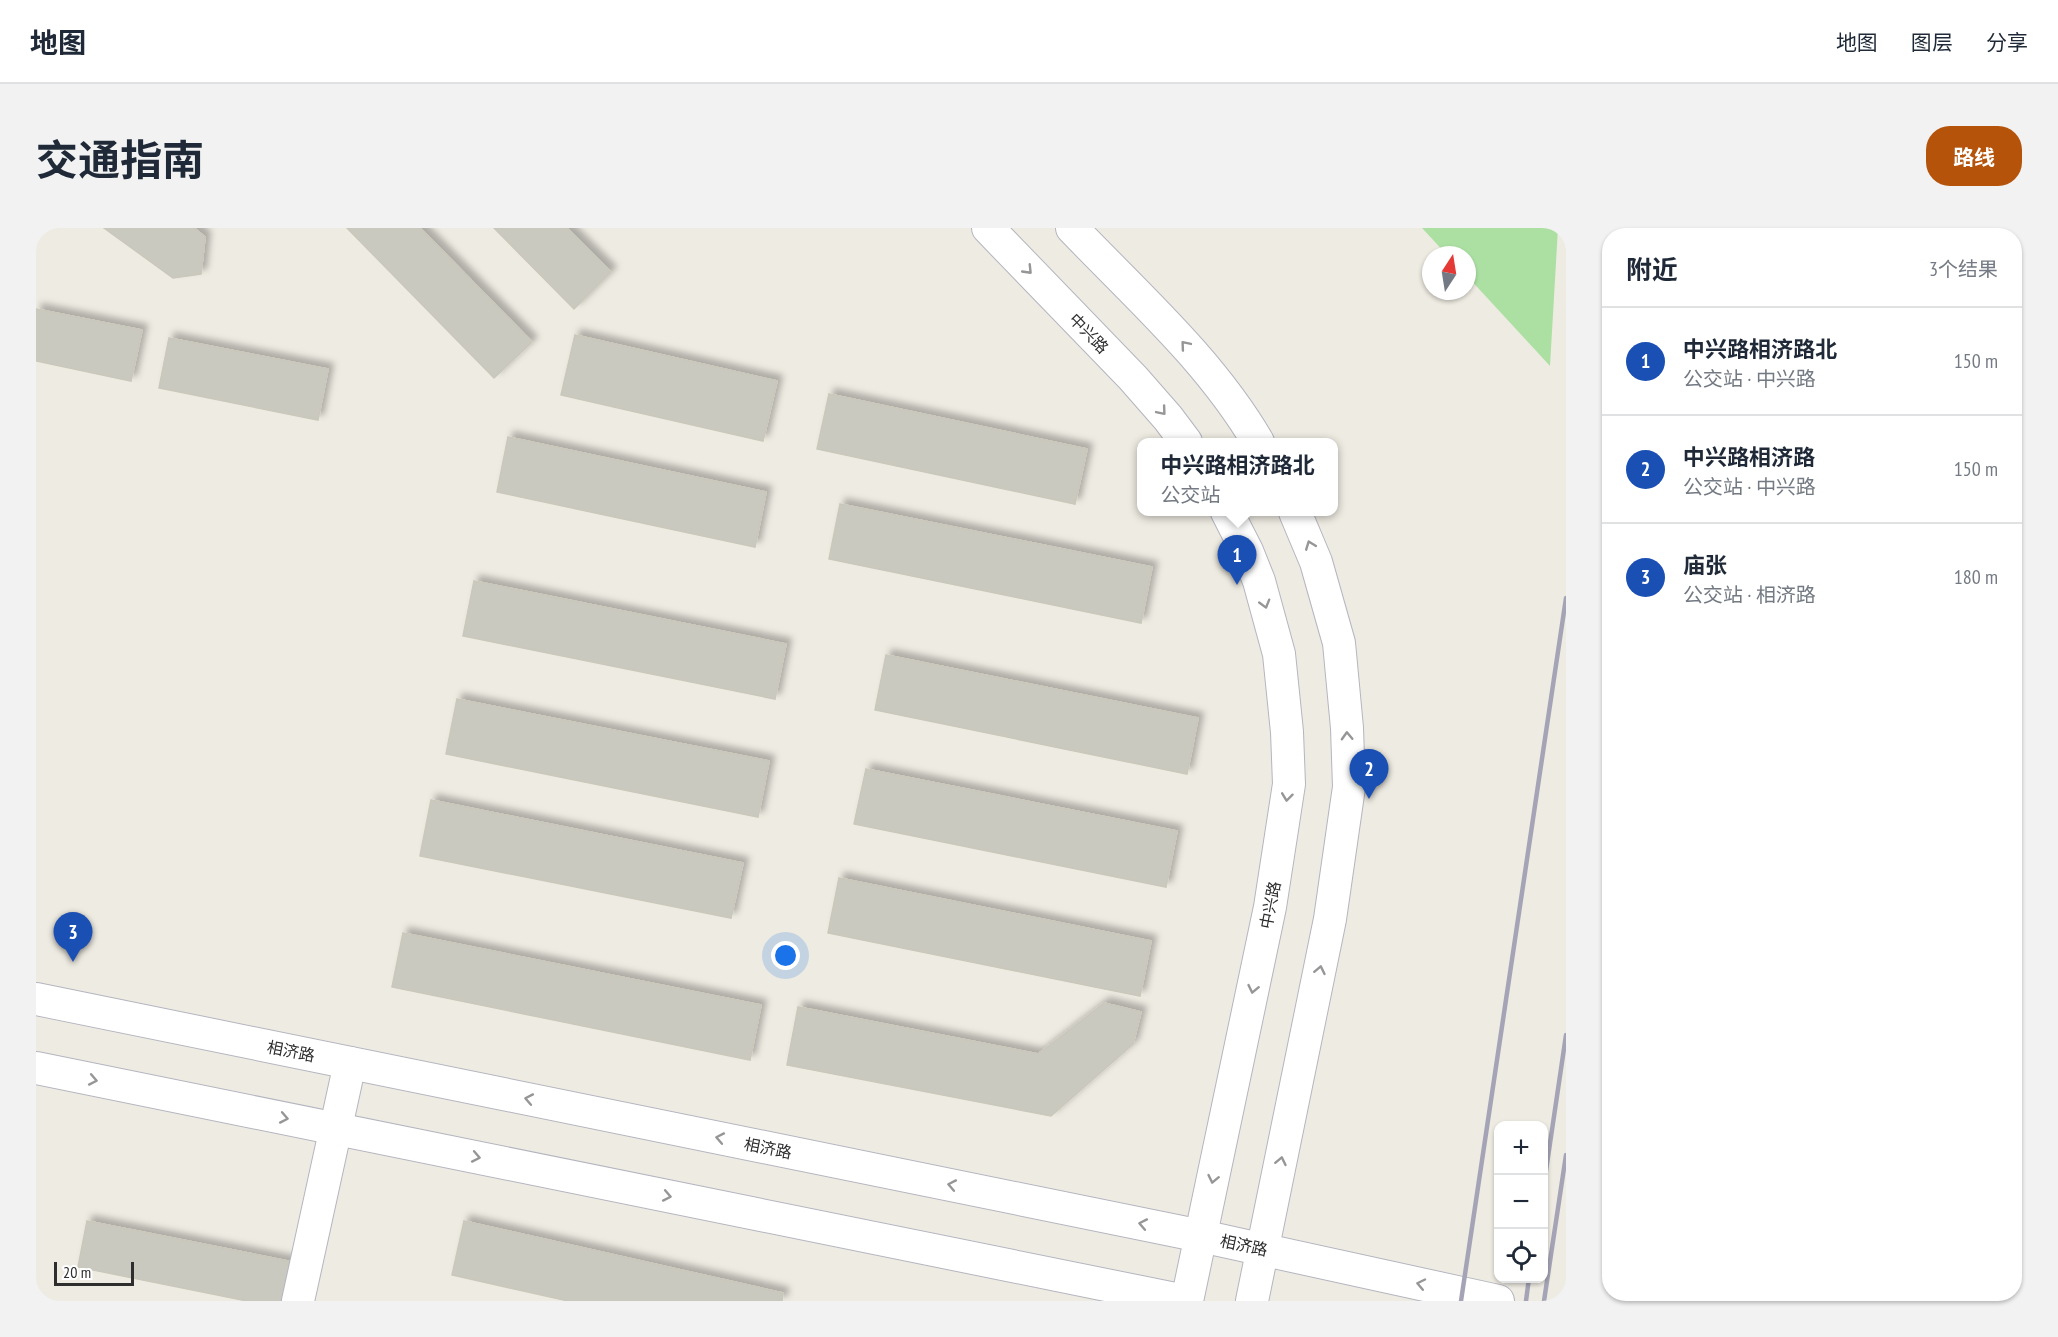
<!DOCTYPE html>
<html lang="zh">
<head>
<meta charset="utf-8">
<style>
	body { margin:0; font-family:"PT Sans Narrow","Noto Sans SC",sans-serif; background:#f2f2f3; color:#1f2937 }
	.controls { position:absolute; right:18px; bottom:18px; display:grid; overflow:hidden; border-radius:12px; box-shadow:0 2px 4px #0004 }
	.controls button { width:54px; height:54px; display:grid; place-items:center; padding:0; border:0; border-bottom:2px solid #e0e1e3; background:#fff; color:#1f2937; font:30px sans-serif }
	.compass { position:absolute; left:1386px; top:18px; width:54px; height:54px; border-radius:50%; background:#fff; box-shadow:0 2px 4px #0004; rotate:12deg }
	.scale { position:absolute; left:18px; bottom:15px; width:80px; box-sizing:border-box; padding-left:6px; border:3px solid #2e2e2e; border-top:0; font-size:16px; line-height:21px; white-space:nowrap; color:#2e2e2e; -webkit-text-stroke:4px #fff; paint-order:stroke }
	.you { position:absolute; left:750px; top:728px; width:21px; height:21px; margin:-15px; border:4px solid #fff; border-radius:50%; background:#1a73e8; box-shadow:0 0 0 9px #1a73e833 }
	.badge { display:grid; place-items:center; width:39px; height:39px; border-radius:50%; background:#b45309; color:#fff; font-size:20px; font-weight:700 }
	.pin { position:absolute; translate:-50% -50px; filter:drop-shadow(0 2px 3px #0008) }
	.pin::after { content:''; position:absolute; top:32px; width:21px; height:18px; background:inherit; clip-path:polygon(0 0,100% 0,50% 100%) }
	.popup { position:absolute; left:1101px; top:210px; width:201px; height:78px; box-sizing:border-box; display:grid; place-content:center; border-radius:12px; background:#fff; filter:drop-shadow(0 2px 4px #0005); font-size:20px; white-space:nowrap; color:#747a83 }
	.popup b { font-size:22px; color:#1f2937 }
	.popup::after { content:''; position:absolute; left:50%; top:100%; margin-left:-12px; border:12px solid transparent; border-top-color:#fff }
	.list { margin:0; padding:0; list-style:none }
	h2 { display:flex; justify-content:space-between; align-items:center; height:78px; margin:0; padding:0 24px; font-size:26px }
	h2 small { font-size:20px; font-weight:400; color:#747a83 }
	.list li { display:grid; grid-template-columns:39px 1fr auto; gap:18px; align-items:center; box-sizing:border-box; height:108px; padding:0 24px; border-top:2px solid #e0e1e3 }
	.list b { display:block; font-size:22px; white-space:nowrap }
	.list p { margin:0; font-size:20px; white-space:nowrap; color:#747a83 }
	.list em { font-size:20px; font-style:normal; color:#747a83 }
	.icon { flex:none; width:33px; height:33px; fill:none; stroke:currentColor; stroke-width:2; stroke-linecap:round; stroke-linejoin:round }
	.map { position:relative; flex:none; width:1530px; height:1073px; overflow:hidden; border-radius:24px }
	header { display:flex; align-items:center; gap:36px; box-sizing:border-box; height:84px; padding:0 30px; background:#fff; border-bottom:2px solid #e0e1e3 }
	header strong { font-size:28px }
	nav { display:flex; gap:33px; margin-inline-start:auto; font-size:21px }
	.intro { display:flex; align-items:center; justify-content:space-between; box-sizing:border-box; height:144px; padding:0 36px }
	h1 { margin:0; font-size:42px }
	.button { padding:15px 27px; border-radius:24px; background:#b45309; color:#fff; font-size:21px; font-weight:700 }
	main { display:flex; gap:36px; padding:0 36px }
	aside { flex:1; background:#fff; border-radius:24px; box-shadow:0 2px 4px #0004 }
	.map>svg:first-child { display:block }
</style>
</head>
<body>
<header>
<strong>地图</strong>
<nav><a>地图</a><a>图层</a><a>分享</a></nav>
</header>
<div class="intro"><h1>交通指南</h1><a class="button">路线</a></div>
<main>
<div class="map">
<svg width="1530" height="1073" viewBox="0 0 1530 1073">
	<defs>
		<filter id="shadow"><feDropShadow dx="5.5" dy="-5.5" stdDeviation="3" flood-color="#0004"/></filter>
	</defs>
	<rect width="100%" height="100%" fill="#eeebe2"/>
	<polygon fill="#ace0a3" points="1386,0 1522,0 1514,138 1431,48 1431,27 1411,27"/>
	<g fill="#cac9c0" stroke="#cac7bb" stroke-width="1.5" filter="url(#shadow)">
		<polygon points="68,0 158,0 169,9 165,46 137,50"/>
		<polygon points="311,0 384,0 496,114 458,150"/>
		<polygon points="458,0 531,0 575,44 538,81"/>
		<polygon points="0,81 106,102 95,153 0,133"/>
		<polygon points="539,107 741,153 727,213 525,167"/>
		<polygon points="133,110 292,141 282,192 123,160"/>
		<polygon points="793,166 1051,221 1039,276 781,221"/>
		<polygon points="472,209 730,264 719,319 461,264"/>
		<polygon points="804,276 1116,339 1105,395 793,331"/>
		<polygon points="438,353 750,416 739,471 427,408"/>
		<polygon points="850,427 1162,490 1151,546 839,482"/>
		<polygon points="421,471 733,533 722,589 410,526"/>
		<polygon points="830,541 1141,603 1130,659 818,596"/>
		<polygon points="395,572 707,635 695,690 384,628"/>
		<polygon points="803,650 1115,713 1104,768 792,705"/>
		<polygon points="367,705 725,777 714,832 356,759"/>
		<polygon points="1068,775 1105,784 1097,816 1015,888 751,837 762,779 1002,826"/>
		<polygon points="51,993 262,1035 254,1073 211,1073 42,1039"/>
		<polygon points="428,993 747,1065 746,1073 532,1073 416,1047"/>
	</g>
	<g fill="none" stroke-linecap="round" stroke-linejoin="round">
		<g stroke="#b5b5c0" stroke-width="34">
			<g id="minor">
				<polyline points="952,0 1097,150 1132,190 1150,214"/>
				<path d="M 1036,0 C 1101,68 1174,132 1222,214"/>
				<polyline points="0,771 1165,1008 1462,1073"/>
				<polyline points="0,840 1149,1073"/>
				<polyline points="262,1073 314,835"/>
				<polyline points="1151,1073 1234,679 1253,556 1251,504 1243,426 1223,353 1211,323 1191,284"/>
				<polyline points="1216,1073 1294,691 1313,559 1311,500 1303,415 1280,334 1259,284"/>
			</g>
		</g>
		<use href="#minor" stroke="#fff" stroke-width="32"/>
		<g stroke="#a5a4b6" stroke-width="4.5">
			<polyline points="1508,956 1530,807"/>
			<polyline points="1425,1073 1530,370"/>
			<polyline points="1490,1073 1493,1050"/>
			<polyline points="1508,1073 1530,927"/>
		</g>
	</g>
	<defs><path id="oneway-chevron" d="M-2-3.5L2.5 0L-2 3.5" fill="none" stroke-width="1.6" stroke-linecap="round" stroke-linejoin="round" transform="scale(1.5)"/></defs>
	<g stroke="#969696">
		<use href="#oneway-chevron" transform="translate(992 42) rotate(46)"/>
		<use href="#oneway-chevron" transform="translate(1149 117) rotate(-130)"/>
		<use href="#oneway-chevron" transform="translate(1126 183) rotate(50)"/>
		<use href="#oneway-chevron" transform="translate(1274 317) rotate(-111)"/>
		<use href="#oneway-chevron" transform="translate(1229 376) rotate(74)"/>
		<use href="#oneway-chevron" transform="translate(1311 508) rotate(-92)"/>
		<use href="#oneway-chevron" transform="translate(1251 569) rotate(97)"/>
		<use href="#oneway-chevron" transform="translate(1284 742) rotate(-78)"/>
		<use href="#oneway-chevron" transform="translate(1217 761) rotate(102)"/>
		<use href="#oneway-chevron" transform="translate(57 852) rotate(11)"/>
		<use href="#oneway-chevron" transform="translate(493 871) rotate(-169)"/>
		<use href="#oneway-chevron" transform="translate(248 890) rotate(11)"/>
		<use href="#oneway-chevron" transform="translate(684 910) rotate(-169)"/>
		<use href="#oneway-chevron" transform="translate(440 929) rotate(11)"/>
		<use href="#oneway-chevron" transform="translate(1245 933) rotate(-78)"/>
		<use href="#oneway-chevron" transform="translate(1177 951) rotate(102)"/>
		<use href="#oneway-chevron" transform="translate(916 957) rotate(-169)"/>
		<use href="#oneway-chevron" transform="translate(631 968) rotate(11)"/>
		<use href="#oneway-chevron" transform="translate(1107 996) rotate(-169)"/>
		<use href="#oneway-chevron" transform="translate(1385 1056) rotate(-168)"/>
	</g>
	<g text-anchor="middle" stroke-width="5" stroke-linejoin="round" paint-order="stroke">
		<g font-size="16" fill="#2e2e2e" stroke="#fff">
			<text transform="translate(1053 105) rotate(46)" y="6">中兴路</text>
			<text transform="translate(1234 677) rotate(-79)" y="6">中兴路</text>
			<text transform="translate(255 823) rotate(11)" y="6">相济路</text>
			<text transform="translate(732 920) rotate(11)" y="6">相济路</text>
			<text transform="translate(1208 1017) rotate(12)" y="6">相济路</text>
		</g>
	</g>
</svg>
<div class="controls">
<button>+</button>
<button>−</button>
<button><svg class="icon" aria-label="locate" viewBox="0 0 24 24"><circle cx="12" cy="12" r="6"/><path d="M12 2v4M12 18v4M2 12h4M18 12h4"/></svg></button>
</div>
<svg class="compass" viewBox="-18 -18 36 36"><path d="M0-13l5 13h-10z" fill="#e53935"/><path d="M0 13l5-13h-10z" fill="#747a83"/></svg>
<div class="scale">20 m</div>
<div class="you"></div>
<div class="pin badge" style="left:1201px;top:357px;background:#1a4fb4">1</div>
<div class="popup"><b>中兴路相济路北</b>公交站</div>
<div class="pin badge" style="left:1333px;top:571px;background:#1a4fb4">2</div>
<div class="pin badge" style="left:37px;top:734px;background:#1a4fb4">3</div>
</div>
<aside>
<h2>附近<small>3个结果</small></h2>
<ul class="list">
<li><span class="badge" style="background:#1a4fb4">1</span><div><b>中兴路相济路北</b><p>公交站 · 中兴路</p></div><em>150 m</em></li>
<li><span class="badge" style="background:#1a4fb4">2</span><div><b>中兴路相济路</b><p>公交站 · 中兴路</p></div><em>150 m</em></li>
<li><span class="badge" style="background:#1a4fb4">3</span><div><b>庙张</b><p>公交站 · 相济路</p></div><em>180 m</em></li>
</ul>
</aside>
</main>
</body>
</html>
